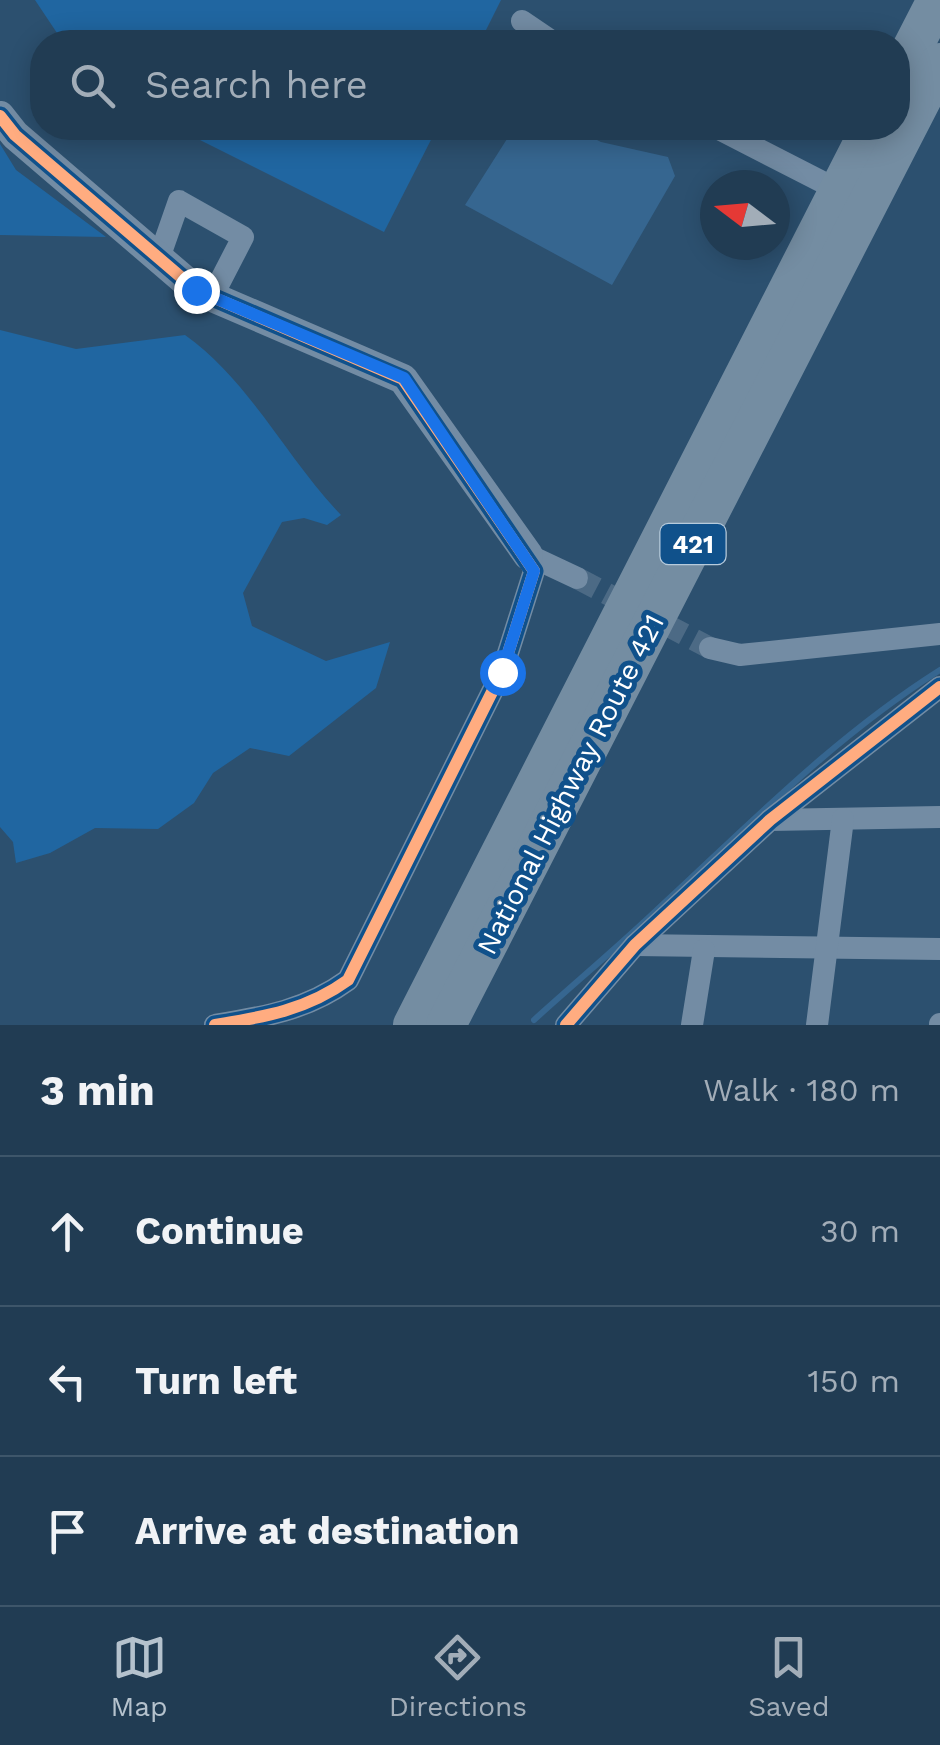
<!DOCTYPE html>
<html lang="en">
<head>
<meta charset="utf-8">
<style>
	body { margin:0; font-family:"Work Sans",sans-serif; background:#29435a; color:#f1f3f6 }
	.compass { position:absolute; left:700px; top:170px; width:90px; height:90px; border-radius:50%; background:#213c53; box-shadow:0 5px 25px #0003; rotate:286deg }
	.stop { position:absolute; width:30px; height:30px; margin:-22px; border:8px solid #1a73e8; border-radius:50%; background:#fff }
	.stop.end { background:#1a73e8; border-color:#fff; box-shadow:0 2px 10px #0008 }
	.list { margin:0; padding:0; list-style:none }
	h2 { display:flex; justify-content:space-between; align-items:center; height:130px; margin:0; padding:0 40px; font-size:42px }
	h2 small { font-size:32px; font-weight:400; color:#a2adb8 }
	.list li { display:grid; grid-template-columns:65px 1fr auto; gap:30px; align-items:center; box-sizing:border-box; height:150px; padding:0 40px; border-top:2px solid #3e566a }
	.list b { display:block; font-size:38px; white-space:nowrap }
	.list em { font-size:32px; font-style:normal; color:#a2adb8 }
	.icon { flex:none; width:55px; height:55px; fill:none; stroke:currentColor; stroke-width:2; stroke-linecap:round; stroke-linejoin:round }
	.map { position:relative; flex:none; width:940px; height:1025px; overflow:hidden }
	.search { position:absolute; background:#213c53; box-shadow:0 5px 25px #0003; left:30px; right:30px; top:30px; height:110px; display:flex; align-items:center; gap:25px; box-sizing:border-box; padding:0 35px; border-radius:40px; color:#a2adb8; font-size:38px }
	.sheet { height:580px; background:#213c53 }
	nav { display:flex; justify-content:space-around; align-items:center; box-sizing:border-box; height:140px; border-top:2px solid #3e566a; background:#213c53; font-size:28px; color:#a2adb8 }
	nav a { display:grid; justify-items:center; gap:5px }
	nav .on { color:#b5c2cd }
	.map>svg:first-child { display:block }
</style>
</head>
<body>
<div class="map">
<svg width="940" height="1025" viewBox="0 0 940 1025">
	<rect width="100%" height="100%" fill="#2c506f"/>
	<g fill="#2066a1">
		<polygon points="35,0 501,0 480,42 63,42"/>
		<polygon points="176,128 437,128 384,232"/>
		<polygon points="0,144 16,170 106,237 0,235"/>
		<path d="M 0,330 L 76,349 L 185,335 C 249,380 287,459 341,515 L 327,525 L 304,518 L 282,522 L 243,593 L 252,626 L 326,661 L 390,642 L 376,688 L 289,756 L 250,748 L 213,773 L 194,803 L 158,829 L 95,828 L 50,853 L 16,863 L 13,842 L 0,827 Z"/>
	</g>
	<polygon fill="#366690" points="514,128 573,128 601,142 668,157 675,176 612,285 465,205"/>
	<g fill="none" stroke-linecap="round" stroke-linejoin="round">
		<path stroke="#366690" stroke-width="6" d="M 534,1020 C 576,982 619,946 660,907 C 751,823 834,737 940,670"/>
		<polyline stroke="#4c6a85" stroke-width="22" stroke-dasharray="22 11" stroke-linecap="butt" points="577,578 710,648"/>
		<g stroke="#738ca4" stroke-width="22">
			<polyline points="522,21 553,42"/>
			<polyline points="717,128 838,190"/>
			<polyline points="158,261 179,201 243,237 212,297"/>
			<polyline points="528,555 577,578"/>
			<polyline points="710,648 740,655 940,634"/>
			<polyline points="770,820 940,817"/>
			<polyline points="635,945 940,949"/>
			<path d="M 215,1025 C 264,1017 307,1010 348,980 L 502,672 L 534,571 L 528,555"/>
			<polyline points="566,1025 635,945 770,820 940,687"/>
			<polyline points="692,1025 704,950"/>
			<polyline points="817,1025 843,819"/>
			<polyline points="940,1025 940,1024"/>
		</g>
		<polyline stroke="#738ca4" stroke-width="30" points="0,116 15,135 196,290 403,379 528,555"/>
		<g stroke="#748da2" stroke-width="40">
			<polyline points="898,76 937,0"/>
			<polyline points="413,1025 871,128"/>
			<polyline points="446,1025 940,63"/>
		</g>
		<g stroke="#10518b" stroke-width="19">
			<g id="cycleway">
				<path d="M 0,116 L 15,135 L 196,290 L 403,379 L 534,571 L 502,672 L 348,980 C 307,1010 264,1017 215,1025"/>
				<polyline points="566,1025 635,945 770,820 940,687"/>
			</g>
		</g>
		<use href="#cycleway" stroke="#ffac80" stroke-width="12"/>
	</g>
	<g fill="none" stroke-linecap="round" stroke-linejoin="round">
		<polyline stroke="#1a73e8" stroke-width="12" points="196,290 404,378 534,571 502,672"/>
	</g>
	<g text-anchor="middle" stroke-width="10" stroke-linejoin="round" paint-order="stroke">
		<rect fill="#10518b" stroke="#b7cbdc" stroke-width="2.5" x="660.5" y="524" width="65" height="40" rx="8"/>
		<g font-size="25" font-weight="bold" fill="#fff">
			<text x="693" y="553">421</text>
		</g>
		<g font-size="28" fill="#fff" stroke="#10518b">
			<text transform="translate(570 784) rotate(-63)" y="10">National Highway Route 421</text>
		</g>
	</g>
</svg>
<svg class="compass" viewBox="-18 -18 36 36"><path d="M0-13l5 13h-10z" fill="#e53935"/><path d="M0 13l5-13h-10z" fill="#a2adb8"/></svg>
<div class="stop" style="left:502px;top:672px"></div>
<div class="stop end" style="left:196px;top:290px"></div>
<div class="search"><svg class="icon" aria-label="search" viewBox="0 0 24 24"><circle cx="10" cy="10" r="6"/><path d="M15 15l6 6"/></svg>Search here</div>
</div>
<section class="sheet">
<h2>3 min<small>Walk · 180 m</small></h2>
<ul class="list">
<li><svg class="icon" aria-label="ahead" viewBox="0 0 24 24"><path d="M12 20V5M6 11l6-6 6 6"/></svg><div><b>Continue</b></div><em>30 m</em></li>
<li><svg class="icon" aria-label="left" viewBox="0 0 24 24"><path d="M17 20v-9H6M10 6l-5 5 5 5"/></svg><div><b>Turn left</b></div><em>150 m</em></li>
<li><svg class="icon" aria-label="arrive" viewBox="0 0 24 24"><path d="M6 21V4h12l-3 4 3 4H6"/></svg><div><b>Arrive at destination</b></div></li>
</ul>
</section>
<nav>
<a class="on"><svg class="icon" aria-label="map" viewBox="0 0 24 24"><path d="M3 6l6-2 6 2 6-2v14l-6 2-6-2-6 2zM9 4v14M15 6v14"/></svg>Map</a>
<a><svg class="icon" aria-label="directions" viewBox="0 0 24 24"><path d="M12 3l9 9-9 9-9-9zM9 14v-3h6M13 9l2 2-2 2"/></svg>Directions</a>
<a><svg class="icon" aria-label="saved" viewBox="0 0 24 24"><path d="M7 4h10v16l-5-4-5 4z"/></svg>Saved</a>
</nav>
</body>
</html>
